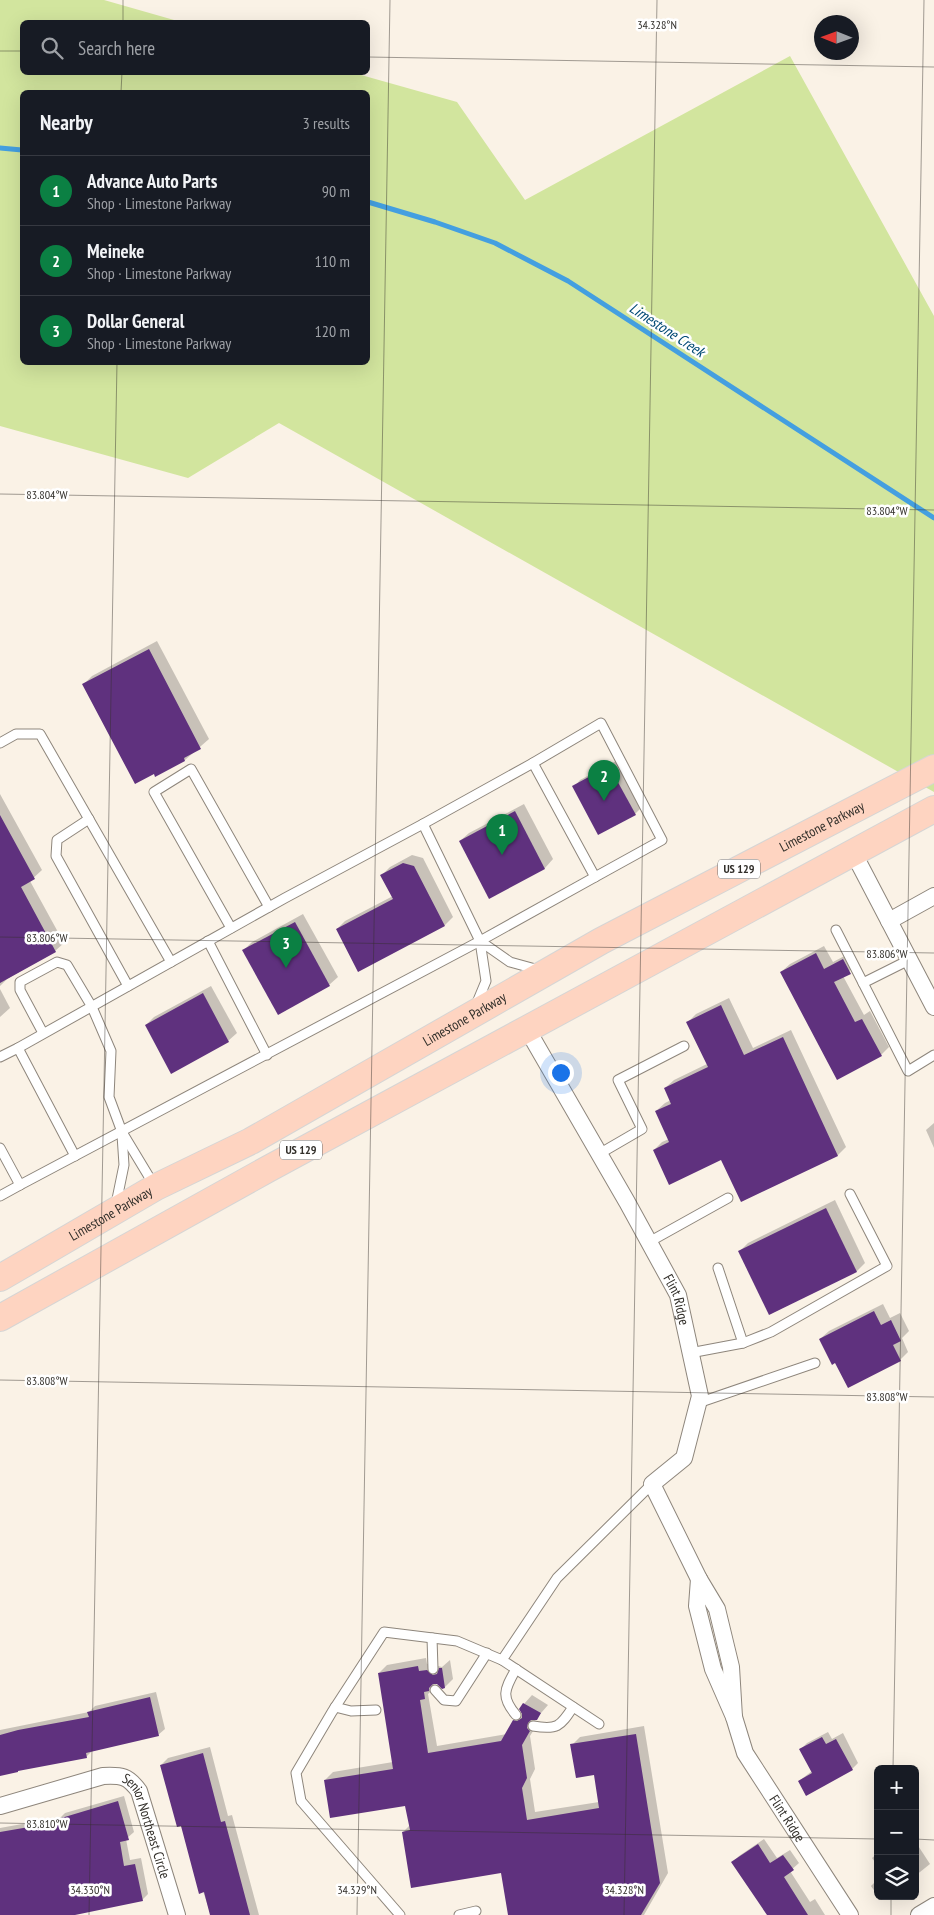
<!DOCTYPE html>
<html lang="en">
<head>
<meta charset="utf-8">
<style>
	body { margin:0; font-family:"PT Sans Narrow",sans-serif; background:#20242c; color:#f1f3f6 }
	.controls { position:absolute; right:15px; bottom:15px; display:grid; overflow:hidden; border-radius:8px; box-shadow:0 5px 20px #0002 }
	.controls button { width:45px; height:45px; display:grid; place-items:center; padding:0; border:0; border-bottom:1px solid #363941; background:#171b24; color:#f1f3f6; font:25px sans-serif }
	.compass { position:absolute; left:814px; top:15px; width:45px; height:45px; border-radius:50%; background:#171b24; box-shadow:0 5px 20px #0002; rotate:271deg }
	.you { position:absolute; left:560px; top:1072px; width:18px; height:18px; margin:-12px; border:4px solid #fff; border-radius:50%; background:#1a73e8; box-shadow:0 0 0 8px #1a73e833 }
	.badge { display:grid; place-items:center; width:32px; height:32px; border-radius:50%; background:#0b8043; color:#fff; font-size:16px; font-weight:700 }
	.pin { position:absolute; translate:-50% -41px; filter:drop-shadow(0 1px 2px #0008) }
	.pin::after { content:''; position:absolute; top:26px; width:18px; height:15px; background:inherit; clip-path:polygon(0 0,100% 0,50% 100%) }
	.list { margin:0; padding:0; list-style:none }
	h2 { display:flex; justify-content:space-between; align-items:center; height:65px; margin:0; padding:0 20px; font-size:21px }
	h2 small { font-size:16px; font-weight:400; color:#9ea1a6 }
	.list li { display:grid; grid-template-columns:32px 1fr auto; gap:15px; align-items:center; box-sizing:border-box; height:70px; padding:0 20px; border-top:1px solid #363941 }
	.list b { display:block; font-size:19px; white-space:nowrap }
	.list p { margin:0; font-size:16px; white-space:nowrap; color:#9ea1a6 }
	.list em { font-size:16px; font-style:normal; color:#9ea1a6 }
	.icon { flex:none; width:28px; height:28px; fill:none; stroke:currentColor; stroke-width:2; stroke-linecap:round; stroke-linejoin:round }
	.map { position:relative; flex:none; width:934px; height:1915px; overflow:hidden }
	.search { position:absolute; background:#171b24; box-shadow:0 5px 20px #0002; left:20px; top:20px; width:350px; height:55px; display:flex; align-items:center; gap:12px; box-sizing:border-box; padding:0 18px; border-radius:8px; color:#9ea1a6; font-size:19px }
	.panel { position:absolute; background:#171b24; box-shadow:0 5px 20px #0002; left:20px; top:90px; width:350px; height:275px; border-radius:8px }
	.map>svg:first-child { display:block }
</style>
</head>
<body>
<div class="map">
<svg width="934" height="1915" viewBox="0 0 934 1915">
	<rect width="100%" height="100%" fill="#faf2e6"/>
	<path fill="#d2e59e" fill-rule="evenodd" d="M 0,0 L 104,0 L 181,22 L 22,22 L 22,72 L 354,73 L 457,102 L 525,200 L 790,56 L 934,316 L 934,792 L 279,423 L 188,478 L 0,426 ZM 22,92 L 368,92 L 368,362 L 22,362 Z"/>
	<g fill="#0003">
		<polygon points="157,641 209,739 185,760 84,684 92,676"/>
		<polygon points="616,761 641,808 635,814 574,787 580,780"/>
		<polygon points="0,794 42,870 30,881 64,943 55,951 7,979 0,986"/>
		<polygon points="524,804 553,859 545,868 490,897 460,841 469,833"/>
		<polygon points="412,855 423,858 453,917 445,925 337,929 345,921 393,896 382,875 390,867"/>
		<polygon points="303,914 338,977 329,985 244,950 252,942"/>
		<polygon points="824,946 833,962 852,952 858,964 843,976 864,1015 870,1011 889,1047 881,1055 781,972 790,964"/>
		<polygon points="211,986 237,1033 228,1041 146,1025 154,1017"/>
		<polygon points="0,989 10,1008 0,1017"/>
		<polygon points="729,998 753,1048 791,1030 846,1147 838,1155 742,1201 722,1158 654,1150 662,1142 669,1139 656,1111 665,1103 671,1100 665,1088 674,1080 707,1064 688,1022 696,1014"/>
		<polygon points="934,1123 934,1148 926,1130"/>
		<polygon points="835,1200 865,1263 857,1271 770,1314 740,1251 748,1243"/>
		<polygon points="883,1304 890,1318 900,1313 909,1331 902,1338 908,1352 900,1360 836,1361 820,1339 829,1331"/>
		<polygon points="426,1658 427,1664 435,1662 438,1666 442,1667 450,1660 453,1679 445,1687 435,1683 433,1686 433,1689 428,1694 437,1746 507,1734 514,1721 523,1712 521,1709 524,1704 532,1695 548,1705 535,1720 538,1723 530,1736 535,1769 530,1779 535,1812 599,1802 595,1774 572,1745 580,1737 644,1726 668,1873 644,1915 509,1915 502,1872 403,1832 410,1825 406,1804 325,1780 333,1772 393,1762 379,1673 387,1665"/>
		<polygon points="156,1692 165,1729 158,1735 92,1751 86,1757 19,1769 0,1775 0,1730 89,1712 95,1706"/>
		<polygon points="828,1732 832,1739 843,1733 858,1763 852,1769 799,1781 812,1771 801,1749 807,1743"/>
		<polygon points="210,1747 228,1816 232,1815 259,1915 211,1915 161,1765 168,1758"/>
		<polygon points="124,1796 134,1832 126,1839 130,1860 141,1858 148,1894 142,1900 69,1915 0,1915 0,1828 61,1817 65,1813"/>
		<polygon points="764,1839 777,1858 790,1850 799,1863 790,1871 810,1902 815,1899 825,1915 768,1915 733,1862 739,1856"/>
		<polygon points="915,1841 930,1864 915,1876"/>
		<polygon points="878,1853 878,1866 872,1858"/>
		<polygon points="878,1879 878,1896 871,1886"/>
	</g>
	<g fill="none" stroke-linecap="round" stroke-linejoin="round">
		<g stroke="#449fe0" stroke-width="5">
			<polyline points="0,148 22,150"/>
			<polyline points="368,202 435,222 495,243 568,281 934,518"/>
		</g>
	</g>
	<g fill="#5f317e">
		<polygon points="149,649 201,749 184,758 185,761 155,777 154,774 135,784 82,684"/>
		<polygon points="609,766 636,815 598,835 572,786"/>
		<polygon points="515,811 545,869 489,899 459,841"/>
		<polygon points="0,815 35,879 21,887 56,952 0,983"/>
		<polygon points="403,863 414,866 445,926 358,972 336,929 393,899 380,875"/>
		<polygon points="295,922 330,986 278,1015 242,950"/>
		<polygon points="816,953 824,969 843,959 851,974 834,982 855,1022 862,1019 882,1056 837,1080 780,972"/>
		<polygon points="203,993 229,1042 171,1074 145,1025"/>
		<polygon points="721,1005 744,1055 783,1037 838,1156 741,1202 721,1160 669,1185 653,1150 669,1142 655,1111 671,1104 664,1088 708,1067 686,1022"/>
		<polygon points="826,1208 857,1272 769,1315 738,1251"/>
		<polygon points="874,1311 881,1325 891,1320 901,1341 893,1345 901,1361 848,1388 835,1363 832,1365 819,1339"/>
		<polygon points="418,1666 419,1671 427,1670 433,1675 437,1674 439,1668 442,1668 445,1688 442,1689 437,1684 433,1684 429,1688 429,1691 424,1692 425,1699 420,1700 428,1753 501,1741 513,1720 517,1721 522,1718 522,1714 519,1709 523,1703 541,1713 537,1720 531,1720 528,1723 527,1728 530,1731 522,1745 527,1778 522,1788 527,1820 599,1808 594,1775 576,1778 570,1744 636,1734 660,1883 641,1915 508,1915 501,1873 411,1888 402,1832 410,1830 405,1806 330,1818 324,1780 393,1769 378,1673"/>
		<polygon points="150,1697 159,1736 86,1753 87,1758 18,1771 18,1772 0,1776 0,1735 18,1730 89,1717 87,1712"/>
		<polygon points="822,1737 826,1744 836,1739 853,1770 806,1796 798,1781 812,1773 799,1749"/>
		<polygon points="203,1753 221,1822 225,1821 250,1915 210,1915 204,1892 199,1894 181,1826 177,1827 160,1765"/>
		<polygon points="118,1801 129,1840 120,1842 124,1866 135,1864 143,1901 75,1915 0,1915 0,1832 58,1822 58,1819"/>
		<polygon points="758,1844 770,1863 783,1855 794,1870 784,1877 808,1915 767,1915 731,1862"/>
	</g>
	<g fill="none" stroke-linecap="round" stroke-linejoin="round">
		<g stroke="#8e867c" stroke-width="11">
			<g id="lane">
				<polyline points="0,743 16,734 40,734 171,962"/>
				<polyline points="533,763 601,723 662,840 595,877"/>
				<polyline points="89,819 57,840 56,856 128,986"/>
				<polyline points="231,928 154,792 191,769 269,907"/>
				<polyline points="836,930 908,1071 934,1055"/>
				<polyline points="208,941 267,1055"/>
				<polyline points="480,941 510,962 539,970"/>
				<polyline points="863,983 909,960"/>
				<polyline points="43,1033 20,990 20,982 57,962 67,965 92,1007 111,1051 109,1097 122,1132 154,1185"/>
				<polyline points="18,1048 285,898 423,824 480,941 486,981 476,1005"/>
				<polyline points="0,1057 18,1048 75,1156"/>
				<polyline points="0,1148 20,1185 480,941 595,877 533,763 423,824"/>
				<polyline points="599,1154 642,1129 618,1080 684,1046"/>
				<polyline points="0,1196 20,1185"/>
				<polyline points="114,1203 117,1199 124,1165 122,1135"/>
				<polyline points="649,1242 728,1198"/>
				<polyline points="718,1268 743,1343"/>
				<polyline points="690,1353 743,1343 771,1332 887,1266 850,1194"/>
				<polyline points="698,1403 815,1363"/>
				<polyline points="432,1638 433,1669"/>
				<polyline points="502,1660 599,1724"/>
				<path d="M 516,1669 C 505,1689 500,1696 516,1715"/>
				<polyline points="435,1690 444,1700 456,1701 487,1653"/>
				<polyline points="335,1707 351,1711 376,1710"/>
				<path d="M 533,1726 C 557,1730 560,1727 573,1707"/>
				<polyline points="400,1915 301,1801 296,1773 332,1712 384,1632 457,1641 502,1660 557,1578 652,1484"/>
				<polyline points="459,1915 476,1911"/>
			</g>
		</g>
		<g stroke="#8e867c" stroke-width="18">
			<g id="street">
				<polyline points="853,852 934,1007"/>
				<polyline points="889,921 934,896"/>
				<path id="s1" d="M 527,1029 L 627,1202 L 678,1295 L 700,1396 L 684,1458 L 652,1484 L 699,1579 L 717,1609 L 731,1667 L 734,1717"/>
				<path id="s2" d="M 699,1579 L 697,1606 L 713,1669 L 734,1717 L 745,1753 L 850,1915"/>
				<path id="s3" d="M 0,1806 L 103,1776 C 122,1775 128,1776 139,1791 L 177,1915"/>
				<polyline points="919,1915 934,1906"/>
			</g>
		</g>
		<g stroke="#d6d5d4" stroke-width="28">
			<g id="primary">
				<path id="s4" d="M 0,1278 L 156,1187 L 251,1141 L 601,941 L 934,768"/>
				<polyline points="0,1318 268,1169 934,809"/>
			</g>
		</g>
		<use href="#lane" stroke="#fff" stroke-width="9"/>
		<use href="#street" stroke="#fff" stroke-width="16"/>
		<use href="#primary" stroke="#fed4c1" stroke-width="26"/>
	</g>
	<path fill="none" stroke="#322f2a" stroke-width="1" stroke-opacity="0.45" d="M 123,22 L 123,0M 0,51 L 22,51M 368,57 L 934,67M 121,92 L 122,72M 0,494 L 934,510M 0,937 L 934,953M 0,1380 L 934,1397M 893,1769 L 924,0M 0,1823 L 878,1839M 915,1839 L 934,1840M 89,1915 L 117,362M 357,1915 L 390,0M 624,1915 L 657,0M 891,1915 L 891,1896"/>
	<g text-anchor="middle" stroke-width="5" stroke-linejoin="round" paint-order="stroke">
		<g fill="#fff" stroke="#706d6a" stroke-width="1">
			<rect x="718" y="859.5" width="42" height="19" rx="4"/>
			<rect x="280" y="1140.5" width="42" height="19" rx="4"/>
		</g>
		<g font-size="12" font-weight="bold" fill="#322f2a">
			<text x="739" y="873">US 129</text>
			<text x="301" y="1154">US 129</text>
		</g>
		<g font-size="14" fill="#322f2a" stroke="#fff">
			<text dy="5" stroke="none"><textPath href="#s4" startOffset="938">Limestone Parkway</textPath></text>
			<text dy="5" stroke="none"><textPath href="#s4" startOffset="532">Limestone Parkway</textPath></text>
			<text dy="5" stroke="none"><textPath href="#s4" startOffset="128">Limestone Parkway</textPath></text>
			<text dy="5" stroke="none"><textPath href="#s1" startOffset="310">Flint Ridge</textPath></text>
			<text dy="5" stroke="none"><textPath href="#s2" startOffset="260">Flint Ridge</textPath></text>
			<text dy="5" stroke="none"><textPath href="#s3" startOffset="184">Senior Northeast Circle</textPath></text>
		</g>
		<g font-size="15" font-style="italic" fill="#004974" stroke="#fff">
			<text transform="translate(667 330) rotate(33)" y="5">Limestone Creek</text>
		</g>
	</g>
	<g font-size="12" text-anchor="middle" fill="#322f2a" stroke="#fff" stroke-width="5" stroke-linejoin="round" paint-order="stroke">
		<text x="657" y="29">34.328°N</text>
		<text x="47" y="499">83.804°W</text>
		<text x="887" y="515">83.804°W</text>
		<text x="47" y="942">83.806°W</text>
		<text x="887" y="958">83.806°W</text>
		<text x="47" y="1385">83.808°W</text>
		<text x="887" y="1401">83.808°W</text>
		<text x="47" y="1828">83.810°W</text>
		<text x="90" y="1894">34.330°N</text>
		<text x="357" y="1894">34.329°N</text>
		<text x="624" y="1894">34.328°N</text>
	</g>
</svg>
<div class="controls">
<button>+</button>
<button>−</button>
<button><svg class="icon" aria-label="layers" viewBox="0 0 24 24"><path d="M12 4l9 5-9 5-9-5zM3 14l9 5 9-5"/></svg></button>
</div>
<svg class="compass" viewBox="-18 -18 36 36"><path d="M0-13l5 13h-10z" fill="#e53935"/><path d="M0 13l5-13h-10z" fill="#9ea1a6"/></svg>
<div class="you"></div>
<div class="pin badge" style="left:502px;top:855px">1</div>
<div class="pin badge" style="left:604px;top:801px">2</div>
<div class="pin badge" style="left:286px;top:968px">3</div>
<div class="search"><svg class="icon" aria-label="search" viewBox="0 0 24 24"><circle cx="10" cy="10" r="6"/><path d="M15 15l6 6"/></svg>Search here</div>
<section class="panel">
<h2>Nearby<small>3 results</small></h2>
<ul class="list">
<li><span class="badge">1</span><div><b>Advance Auto Parts</b><p>Shop · Limestone Parkway</p></div><em>90 m</em></li>
<li><span class="badge">2</span><div><b>Meineke</b><p>Shop · Limestone Parkway</p></div><em>110 m</em></li>
<li><span class="badge">3</span><div><b>Dollar General</b><p>Shop · Limestone Parkway</p></div><em>120 m</em></li>
</ul>
</section>
</div>
</body>
</html>
